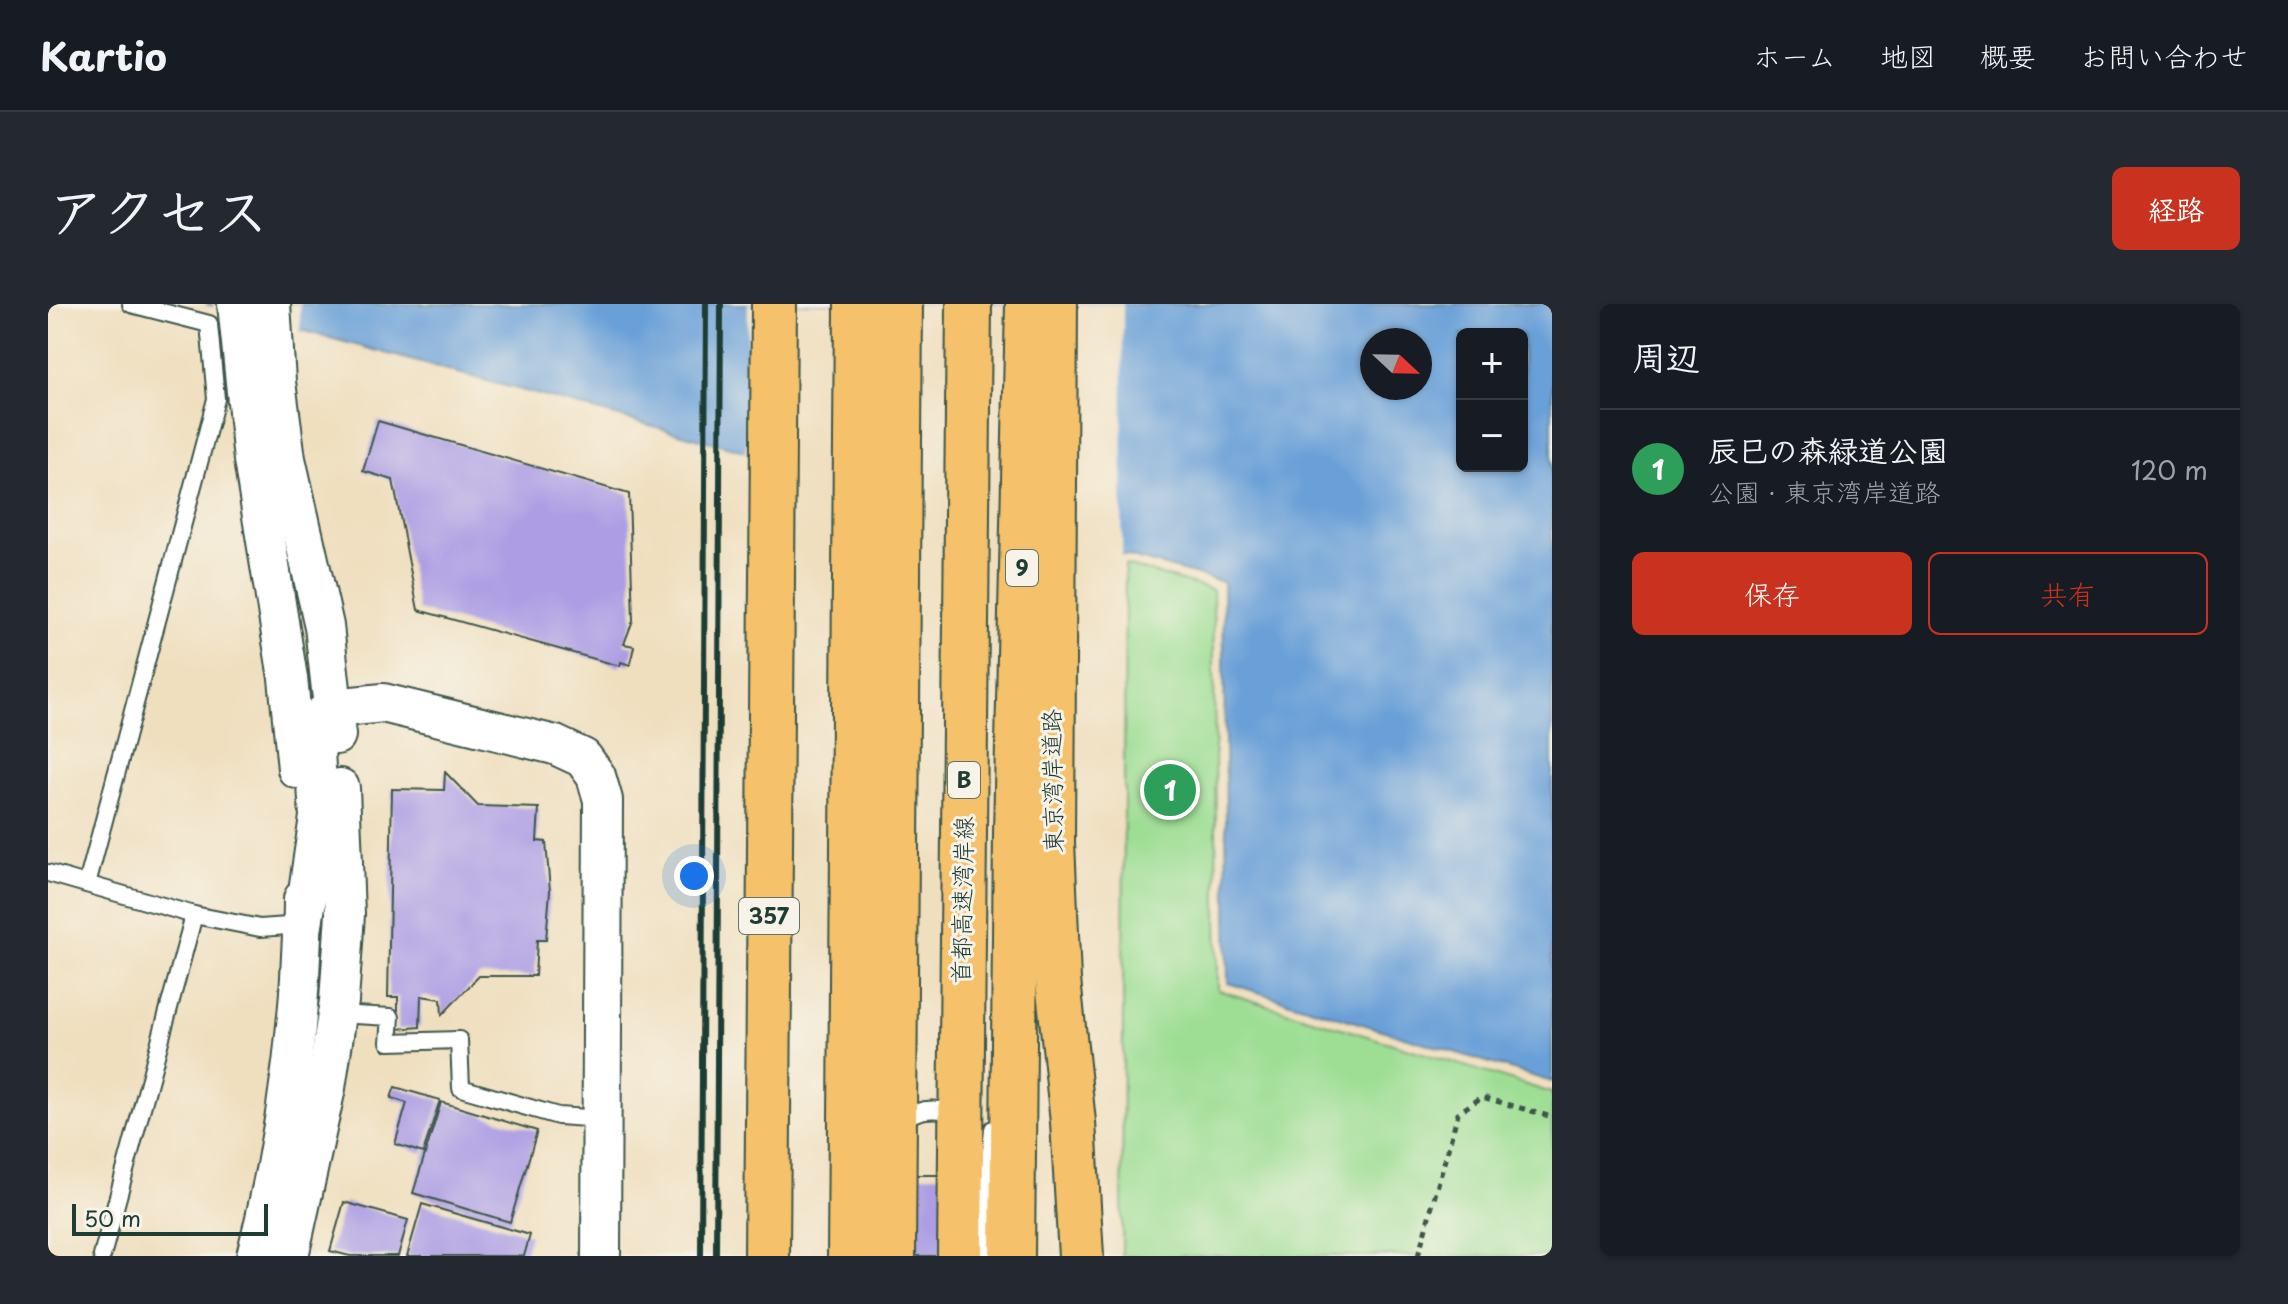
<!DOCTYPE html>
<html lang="ja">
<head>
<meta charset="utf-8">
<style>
	body { margin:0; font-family:"Playpen Sans","Klee One",sans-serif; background:#242831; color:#f1f3f6 }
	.controls { position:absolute; right:24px; top:24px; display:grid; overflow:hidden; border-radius:12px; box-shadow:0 2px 6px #0004 }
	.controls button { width:72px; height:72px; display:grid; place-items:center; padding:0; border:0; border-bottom:2px solid #363941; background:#171b24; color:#f1f3f6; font:40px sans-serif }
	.compass { position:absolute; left:1312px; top:24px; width:72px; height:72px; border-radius:50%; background:#171b24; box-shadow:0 2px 6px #0004; rotate:112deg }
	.scale { position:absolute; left:24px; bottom:20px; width:196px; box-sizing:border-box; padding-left:8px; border:4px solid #1f3d34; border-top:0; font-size:22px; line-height:28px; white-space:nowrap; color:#1f3d34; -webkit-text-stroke:6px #f7f3e8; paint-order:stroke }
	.you { position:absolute; left:646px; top:572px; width:28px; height:28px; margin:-20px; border:6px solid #fff; border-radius:50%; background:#1a73e8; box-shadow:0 0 0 12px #1a73e833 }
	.badge { display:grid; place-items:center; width:52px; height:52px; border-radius:50%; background:#c8321e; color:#fff; font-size:26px; font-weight:700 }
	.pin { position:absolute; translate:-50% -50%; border:4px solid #fff; box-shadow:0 2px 8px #0006 }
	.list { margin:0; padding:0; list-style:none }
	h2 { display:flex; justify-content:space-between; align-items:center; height:104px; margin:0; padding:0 32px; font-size:34px }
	h2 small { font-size:26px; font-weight:400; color:#9ea1a6 }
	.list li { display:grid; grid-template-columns:52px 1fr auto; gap:24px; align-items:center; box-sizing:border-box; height:120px; padding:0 32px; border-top:2px solid #363941 }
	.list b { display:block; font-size:30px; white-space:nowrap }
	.list p { margin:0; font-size:26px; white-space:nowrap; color:#9ea1a6 }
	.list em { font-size:26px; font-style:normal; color:#9ea1a6 }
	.actions { display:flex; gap:16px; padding:24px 32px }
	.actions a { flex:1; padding:18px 0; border:2px solid #c8321e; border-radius:12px; text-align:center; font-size:28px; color:#c8321e }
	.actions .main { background:#c8321e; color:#fff }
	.map { position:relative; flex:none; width:1504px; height:952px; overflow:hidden; border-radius:12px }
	header { display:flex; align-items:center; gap:48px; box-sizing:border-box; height:112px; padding:0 40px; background:#171b24; border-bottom:2px solid #363941 }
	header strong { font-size:38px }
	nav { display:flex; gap:44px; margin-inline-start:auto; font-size:28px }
	.intro { display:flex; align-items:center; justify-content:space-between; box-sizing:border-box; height:192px; padding:0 48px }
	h1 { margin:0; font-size:56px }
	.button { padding:20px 36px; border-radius:12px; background:#c8321e; color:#fff; font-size:28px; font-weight:700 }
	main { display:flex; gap:48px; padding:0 48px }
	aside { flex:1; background:#171b24; border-radius:12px; box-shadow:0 2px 6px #0004 }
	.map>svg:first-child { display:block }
</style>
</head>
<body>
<header>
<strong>Kartio</strong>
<nav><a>ホーム</a><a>地図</a><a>概要</a><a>お問い合わせ</a></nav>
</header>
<div class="intro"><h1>アクセス</h1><a class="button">経路</a></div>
<main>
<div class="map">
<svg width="1504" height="952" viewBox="0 0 1504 952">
	<rect width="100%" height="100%" fill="#f7f3e8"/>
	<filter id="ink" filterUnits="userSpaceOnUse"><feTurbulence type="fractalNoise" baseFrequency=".0125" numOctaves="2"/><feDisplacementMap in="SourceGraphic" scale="16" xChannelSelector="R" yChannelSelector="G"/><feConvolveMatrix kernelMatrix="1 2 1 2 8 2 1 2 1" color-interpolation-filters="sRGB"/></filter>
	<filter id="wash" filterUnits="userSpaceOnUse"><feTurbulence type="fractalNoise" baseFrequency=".006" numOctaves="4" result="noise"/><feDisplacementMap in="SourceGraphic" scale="32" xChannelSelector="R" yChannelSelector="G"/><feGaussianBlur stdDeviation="1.8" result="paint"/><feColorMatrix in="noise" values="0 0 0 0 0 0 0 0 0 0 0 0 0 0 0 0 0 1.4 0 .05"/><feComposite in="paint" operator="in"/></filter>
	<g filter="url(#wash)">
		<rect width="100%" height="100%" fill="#f0dfbf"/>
		<polygon fill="#9ede94" stroke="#5e8e64" stroke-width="2" points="1077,261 1165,286 1170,686 1504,789 1504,952 1074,952"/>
		<path fill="#6ba0d8" stroke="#456e86" stroke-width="2" fill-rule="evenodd" d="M 158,0 L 1504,0 L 1504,778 L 1180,679 L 1175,278 ZM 1414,30 L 1474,30 L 1474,162 L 1414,162 ZM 1324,36 L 1372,36 L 1372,84 L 1324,84 Z"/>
		<g fill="#f0dfbf">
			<polygon points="165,0 252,0 252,30 165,6"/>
			<polygon points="700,0 1075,0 1074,255 698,152"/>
		</g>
		<g id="blocks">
			<g fill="#ac9de4">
				<polygon points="330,117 581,190 585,316 576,340 586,342 582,361 573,358 572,362 370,306 345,176 315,167"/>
				<polygon points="397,468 430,502 491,504 489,537 498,538 502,587 498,636 489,636 487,672 431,672 394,711 393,695 373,692 372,723 350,725 350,693 340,693 344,485 396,486"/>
				<polygon points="347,783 392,796 375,849 347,840 359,799 343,794"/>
				<polygon points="393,798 489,827 462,918 365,889"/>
				<polygon points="857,871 900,871 900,952 849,952"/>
				<polygon points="296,898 360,916 350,952 302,952 282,947"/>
				<polygon points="374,900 482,931 476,952 359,952"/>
			</g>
		</g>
	</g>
	<g filter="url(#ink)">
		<use href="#blocks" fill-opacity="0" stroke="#3e5549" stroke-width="2"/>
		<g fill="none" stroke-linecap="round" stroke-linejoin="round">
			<g stroke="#3e5549" stroke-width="20">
				<g id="service">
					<polyline points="0,569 146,611 212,624 254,621"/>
					<polyline points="39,580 168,95 161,20 83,0"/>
					<polyline points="289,710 343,713 341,738 411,736 413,784 510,812 553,815"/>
					<path d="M 852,817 C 870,804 889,802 909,811"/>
					<polyline points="54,952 146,611"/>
					<polyline points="940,952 941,871 945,825"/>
				</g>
			</g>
			<g stroke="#3e5549" stroke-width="42">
				<g id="tertiary">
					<polyline points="189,0 205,156 240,374 249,465"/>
					<polyline points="223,0 228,78 238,155 276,322 288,431"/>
					<polyline points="255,621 271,513 266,431 270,417 277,409 285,404 335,399 507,441 535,454 548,472 555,496 553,952"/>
					<path d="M 208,952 C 231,861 246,768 252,674 C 253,647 255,621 255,595"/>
					<polyline points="241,952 278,784 291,697 297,610 292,484"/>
				</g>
			</g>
			<g stroke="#3e5549" stroke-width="48">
				<g id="trunk">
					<polyline points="1007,0 1004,538 1010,676 1025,818 1033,952"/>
					<polyline points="719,952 726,0"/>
				</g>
			</g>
			<g stroke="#3e5549" stroke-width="48">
				<g id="motorway">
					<polyline points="802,952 809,0"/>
					<polyline points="845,952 852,0"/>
					<polyline points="912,952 921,0"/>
					<polyline points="964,952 968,529 980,0"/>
				</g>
			</g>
			<polyline stroke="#3e5549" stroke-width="5" stroke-dasharray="6 6" stroke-linecap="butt" points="1370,952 1410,809 1434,793 1504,813"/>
			<use href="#service" stroke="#fff" stroke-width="16"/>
			<use href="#tertiary" stroke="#fff" stroke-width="38"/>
			<use href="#trunk" stroke="#f5c16b" stroke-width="44"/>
			<use href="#motorway" stroke="#f5c16b" stroke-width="44"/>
			<g stroke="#1f3d34" stroke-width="6">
				<polyline points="653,952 658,0"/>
				<polyline points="668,952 673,0"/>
			</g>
		</g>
	</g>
	<g text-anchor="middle" stroke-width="6" stroke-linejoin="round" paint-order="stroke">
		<g fill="#f7f3e8" stroke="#60746a" stroke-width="2">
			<rect x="958" y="246" width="32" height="36" rx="6"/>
			<rect x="900" y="458" width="32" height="36" rx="6"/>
			<rect x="691" y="594" width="60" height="36" rx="6"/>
		</g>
		<g font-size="22" font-weight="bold" fill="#1f3d34">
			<text x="974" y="272">9</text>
			<text x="916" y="484">B</text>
			<text x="721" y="620">357</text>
		</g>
		<g font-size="24" fill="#1f3d34" stroke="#f7f3e8">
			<text transform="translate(1005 477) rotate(-91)" y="8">東京湾岸道路</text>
			<text transform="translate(915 596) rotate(-89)" y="8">首都高速湾岸線</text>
		</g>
	</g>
</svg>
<div class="controls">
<button>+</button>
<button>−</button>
</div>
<svg class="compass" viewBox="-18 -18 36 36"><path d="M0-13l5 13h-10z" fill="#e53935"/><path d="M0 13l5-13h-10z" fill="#9ea1a6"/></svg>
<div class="scale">50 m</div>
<div class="you"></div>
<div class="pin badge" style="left:1122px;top:486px;background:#2e9e5b">1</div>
</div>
<aside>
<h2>周辺<small></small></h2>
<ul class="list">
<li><span class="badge" style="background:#2e9e5b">1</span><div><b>辰巳の森緑道公園</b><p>公園 · 東京湾岸道路</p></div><em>120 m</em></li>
</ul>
<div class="actions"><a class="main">保存</a><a>共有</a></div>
</aside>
</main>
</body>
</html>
